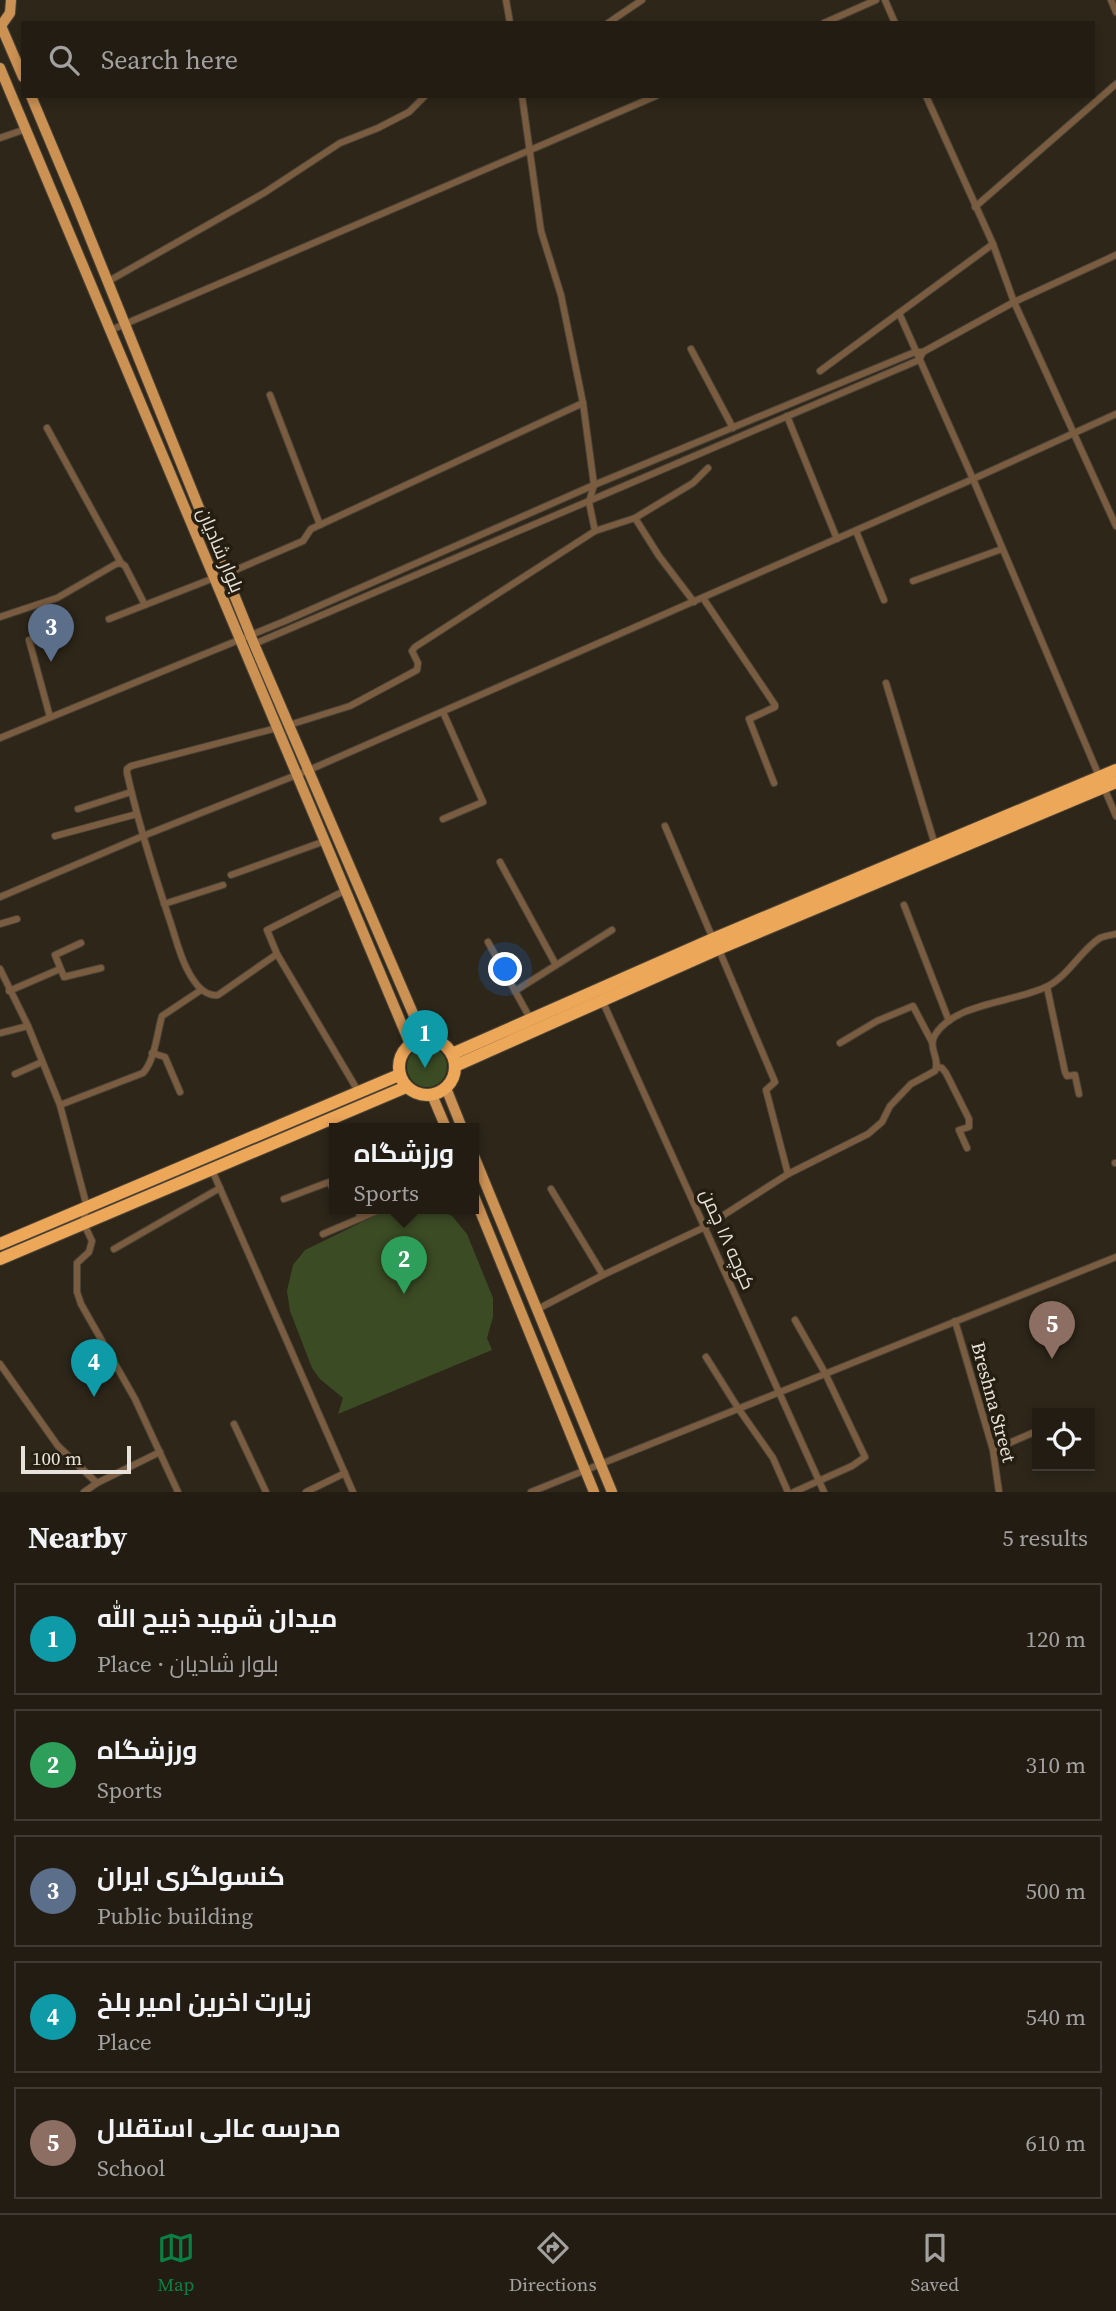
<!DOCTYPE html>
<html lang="en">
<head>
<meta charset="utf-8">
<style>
	body { margin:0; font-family:"Source Serif 4",Cairo,serif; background:#2a251c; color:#f1f3f6 }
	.controls { position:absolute; right:21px; bottom:21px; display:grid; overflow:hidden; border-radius:0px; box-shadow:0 4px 10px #0003 }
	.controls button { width:63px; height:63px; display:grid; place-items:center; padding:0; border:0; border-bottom:2px solid #3f3a33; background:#221c13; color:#f1f3f6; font:35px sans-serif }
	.scale { position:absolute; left:21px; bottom:18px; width:110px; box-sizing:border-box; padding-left:7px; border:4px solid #e7e2da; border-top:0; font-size:19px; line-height:24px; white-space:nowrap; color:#e7e2da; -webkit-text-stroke:5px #241d10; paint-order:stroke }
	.you { position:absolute; left:506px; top:970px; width:24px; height:24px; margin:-18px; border:5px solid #fff; border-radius:50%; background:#1a73e8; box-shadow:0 0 0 10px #1a73e833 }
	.badge { display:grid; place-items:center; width:46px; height:46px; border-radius:50%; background:#0b8043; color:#fff; font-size:23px; font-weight:700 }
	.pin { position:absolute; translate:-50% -58px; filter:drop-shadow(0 2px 4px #0008) }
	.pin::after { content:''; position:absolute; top:37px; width:24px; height:21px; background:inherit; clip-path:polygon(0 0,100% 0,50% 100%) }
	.popup { position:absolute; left:329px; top:1123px; width:150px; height:91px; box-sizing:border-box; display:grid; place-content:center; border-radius:0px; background:#221c13; filter:drop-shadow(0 2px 5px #0005); font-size:23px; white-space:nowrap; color:#a2a1a0 }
	.popup b { font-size:26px; color:#f1f3f6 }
	.popup::after { content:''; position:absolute; left:50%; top:100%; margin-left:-14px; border:14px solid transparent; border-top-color:#221c13 }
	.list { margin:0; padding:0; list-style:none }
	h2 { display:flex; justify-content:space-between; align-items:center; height:91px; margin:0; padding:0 28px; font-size:30px }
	h2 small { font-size:23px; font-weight:400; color:#a2a1a0 }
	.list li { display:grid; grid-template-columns:46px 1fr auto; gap:21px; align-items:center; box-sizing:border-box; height:112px; margin:0 14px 14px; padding:0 14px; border:2px solid #3f3a33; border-radius:0px }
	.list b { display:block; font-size:26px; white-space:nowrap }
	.list p { margin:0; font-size:23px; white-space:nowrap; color:#a2a1a0 }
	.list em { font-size:23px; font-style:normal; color:#a2a1a0 }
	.icon { flex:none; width:38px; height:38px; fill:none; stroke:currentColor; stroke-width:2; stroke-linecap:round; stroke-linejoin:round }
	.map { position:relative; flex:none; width:1116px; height:1492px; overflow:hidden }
	.search { position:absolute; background:#221c13; box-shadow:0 4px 10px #0003; left:21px; right:21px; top:21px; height:77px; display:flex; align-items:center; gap:18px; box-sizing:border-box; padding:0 24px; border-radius:0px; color:#a2a1a0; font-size:26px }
	.sheet { height:721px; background:#221c13 }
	nav { display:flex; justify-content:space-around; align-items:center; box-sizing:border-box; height:98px; border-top:2px solid #3f3a33; background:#221c13; font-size:19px; color:#a2a1a0 }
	nav a { display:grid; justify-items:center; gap:4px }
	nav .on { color:#0b8043 }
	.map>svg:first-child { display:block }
</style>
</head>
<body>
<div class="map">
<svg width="1116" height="1492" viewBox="0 0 1116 1492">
	<rect width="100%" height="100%" fill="#2e2619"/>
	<g fill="#3b4b24">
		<circle cx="427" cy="1067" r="20"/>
		<polygon points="391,1208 435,1208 452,1216 467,1234 493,1298 493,1317 487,1338 492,1350 338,1414 343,1398 320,1379 312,1368 290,1311 287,1291 293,1265 305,1250"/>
	</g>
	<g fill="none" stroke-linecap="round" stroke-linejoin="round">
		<g stroke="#4c4438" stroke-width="8">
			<g id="street">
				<polyline points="506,0 510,23"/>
				<polyline points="885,0 895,23"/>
				<polyline points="1111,0 1116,12"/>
				<polyline points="608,23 642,0"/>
				<polyline points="824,23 876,0"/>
				<polyline points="926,96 993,244 1014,302 1116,526"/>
				<polyline points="0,138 26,129"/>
				<polyline points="975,207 1116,84"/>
				<polyline points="107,282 264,193 340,143 378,128 409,112 425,96"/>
				<polyline points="899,313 973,479 1116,816"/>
				<polyline points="111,330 656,96"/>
				<polyline points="691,349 733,428"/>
				<polyline points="820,371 993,244"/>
				<polyline points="270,395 320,525"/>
				<polyline points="787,416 837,539"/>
				<polyline points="47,428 121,563"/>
				<polyline points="635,518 693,483 708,468"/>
				<polyline points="595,531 635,518 659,556 694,602"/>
				<polyline points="856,531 884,600"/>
				<polyline points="226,574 303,541 311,529 583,403"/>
				<polyline points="913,581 1002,549"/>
				<polyline points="703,598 775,705 775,707 749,719 774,783"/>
				<polyline points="0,617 57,598 116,564 121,563 125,566 145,605"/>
				<polyline points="109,619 214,578"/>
				<polyline points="29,640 50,717"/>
				<polyline points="254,644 919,360 923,352"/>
				<polyline points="886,683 935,845"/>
				<polyline points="443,712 483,802 443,819"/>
				<polyline points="289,725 350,706 417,670 418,663 412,651 415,647 595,531 589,502 594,485 583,403 561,295 541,231 522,96"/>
				<path d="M 277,728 L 131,766 L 127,769 L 127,773 C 138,822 153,870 169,918 C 175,935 179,954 187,969 C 193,981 203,997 218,995 L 277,954 L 358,1091"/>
				<polyline points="0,738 285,621 594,485 915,352 923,352 1014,302 1116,255"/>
				<polyline points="78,809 131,792"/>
				<polyline points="665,826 713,939"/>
				<polyline points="55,836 137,814"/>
				<polyline points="500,862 556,965"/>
				<polyline points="231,875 325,841"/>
				<polyline points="0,897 143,836 309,770 973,479 1116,414"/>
				<polyline points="164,904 223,885"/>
				<polyline points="904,905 949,1021"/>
				<polyline points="0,924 17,919"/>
				<polyline points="488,942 531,1020"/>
				<polyline points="81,943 55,955 64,977 101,968"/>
				<polyline points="719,950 775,1082 766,1090 788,1174"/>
				<polyline points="277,954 267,930 346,890"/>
				<polyline points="0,969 28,1026 60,1105 87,1207 83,1222 92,1241 89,1252 77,1263 77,1292 81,1304 135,1399 178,1492"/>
				<polyline points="1047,987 1065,1072 1067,1076 1075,1075 1079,1094"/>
				<polyline points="9,991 60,969"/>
				<polyline points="515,991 612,930"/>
				<polyline points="602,1000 824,1492"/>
				<polyline points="0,1033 28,1026"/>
				<polyline points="840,1043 877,1021 913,1006 932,1042"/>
				<polyline points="152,1053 165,1057 180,1092"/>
				<polyline points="937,1067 942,1068 946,1073 969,1119 969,1127 959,1130 967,1148"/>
				<polyline points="15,1074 42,1062"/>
				<path d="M 60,1105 L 143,1073 C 155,1060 157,1033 162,1016 L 201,990"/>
				<polyline points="1115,1163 1116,1163"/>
				<polyline points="212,1170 353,1492"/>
				<polyline points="551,1189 603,1275"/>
				<polyline points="284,1199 329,1182 332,1187 334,1186"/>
				<polyline points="357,1208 361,1218"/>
				<polyline points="323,1234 384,1208"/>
				<polyline points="114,1249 220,1188"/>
				<path d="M 536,1310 L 603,1275 L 705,1227 L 788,1174 L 868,1134 L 882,1122 L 890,1106 L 911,1084 L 935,1071 C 941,1059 927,1048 935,1035 C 955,1002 1015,1003 1048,986 C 1068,976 1082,949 1100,938 C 1104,936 1111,935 1116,934"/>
				<polyline points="955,1321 993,1450 999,1492"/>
				<polyline points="706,1357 738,1408 773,1458 788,1492"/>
				<polyline points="0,1364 58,1446 97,1483 160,1452"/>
				<polyline points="234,1424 266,1492"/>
				<polyline points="993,1450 1037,1431"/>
				<polyline points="84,1492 97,1483"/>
				<polyline points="306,1492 345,1473"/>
				<polyline points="531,1492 1116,1257"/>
				<polyline points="794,1492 852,1466 865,1457 825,1373 795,1320"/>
			</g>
		</g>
		<g stroke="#4c4438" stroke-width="12">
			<g id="primary">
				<polyline points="1,26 23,77"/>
				<polyline points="0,27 10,13 11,0"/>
				<polyline points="0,68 410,1044"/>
				<polyline points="31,96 76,203 254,644 424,1039"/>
				<polyline points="446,1088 462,1128"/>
				<polyline points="432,1095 446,1128"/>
				<polyline points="474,1156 612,1492"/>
				<polyline points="474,1196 594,1492"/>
			</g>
		</g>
		<g stroke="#4c4438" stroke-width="14">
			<g id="highway">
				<circle cx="427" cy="1067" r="28"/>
				<polyline points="452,1054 713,939 1116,770"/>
				<polyline points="455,1066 718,949 1116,782"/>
				<polyline points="0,1244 399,1075"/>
				<polyline points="0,1259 406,1087"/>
			</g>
		</g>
		<use href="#street" stroke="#7a5d40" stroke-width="6"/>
		<use href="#primary" stroke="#cc9253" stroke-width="10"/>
		<use href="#highway" stroke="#eda759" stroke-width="12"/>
	</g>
	<g text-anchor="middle" stroke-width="7" stroke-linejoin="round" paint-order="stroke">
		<g font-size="19" fill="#e7e2da" stroke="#241d10">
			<text transform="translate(221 550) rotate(67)" y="7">بلوار شادیان</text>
			<text transform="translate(728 1239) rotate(66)" y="7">كوچه ١٨ چمن</text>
			<text transform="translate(994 1402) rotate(75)" y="7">Breshna Street</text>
		</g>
	</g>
</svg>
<div class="controls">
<button><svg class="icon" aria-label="locate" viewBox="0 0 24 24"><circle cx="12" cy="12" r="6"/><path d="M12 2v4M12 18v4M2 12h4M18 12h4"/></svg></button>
</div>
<div class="scale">100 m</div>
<div class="you"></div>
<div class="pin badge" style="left:425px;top:1068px;background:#0f9aa8">1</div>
<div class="pin badge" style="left:404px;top:1294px;background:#2e9e5b">2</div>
<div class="popup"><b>ورزشگاه</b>Sports</div>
<div class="pin badge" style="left:51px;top:662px;background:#5c6f8a">3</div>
<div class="pin badge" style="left:94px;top:1397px;background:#0f9aa8">4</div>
<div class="pin badge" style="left:1052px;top:1359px;background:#8d6e63">5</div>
<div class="search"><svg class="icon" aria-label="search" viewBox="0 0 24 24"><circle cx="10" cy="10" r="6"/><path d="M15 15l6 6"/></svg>Search here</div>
</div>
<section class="sheet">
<h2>Nearby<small>5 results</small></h2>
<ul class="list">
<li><span class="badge" style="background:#0f9aa8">1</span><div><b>میدان شهید ذبیح الله</b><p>Place · بلوار شادیان</p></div><em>120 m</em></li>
<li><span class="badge" style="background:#2e9e5b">2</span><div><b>ورزشگاه</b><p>Sports</p></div><em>310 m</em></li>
<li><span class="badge" style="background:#5c6f8a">3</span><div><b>کنسولگری ایران</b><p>Public building</p></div><em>500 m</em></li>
<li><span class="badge" style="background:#0f9aa8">4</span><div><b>زیارت اخرین امیر بلخ</b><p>Place</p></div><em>540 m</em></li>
<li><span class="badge" style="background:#8d6e63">5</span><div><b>مدرسه عالی استقلال</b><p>School</p></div><em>610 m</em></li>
</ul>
</section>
<nav>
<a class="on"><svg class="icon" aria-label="map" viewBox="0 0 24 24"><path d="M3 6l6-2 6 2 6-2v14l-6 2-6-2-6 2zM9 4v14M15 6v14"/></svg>Map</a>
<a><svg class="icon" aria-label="directions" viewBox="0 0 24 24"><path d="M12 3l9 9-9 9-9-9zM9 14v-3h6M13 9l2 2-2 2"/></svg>Directions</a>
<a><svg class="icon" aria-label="saved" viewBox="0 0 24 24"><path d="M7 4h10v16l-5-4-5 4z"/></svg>Saved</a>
</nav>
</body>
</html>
